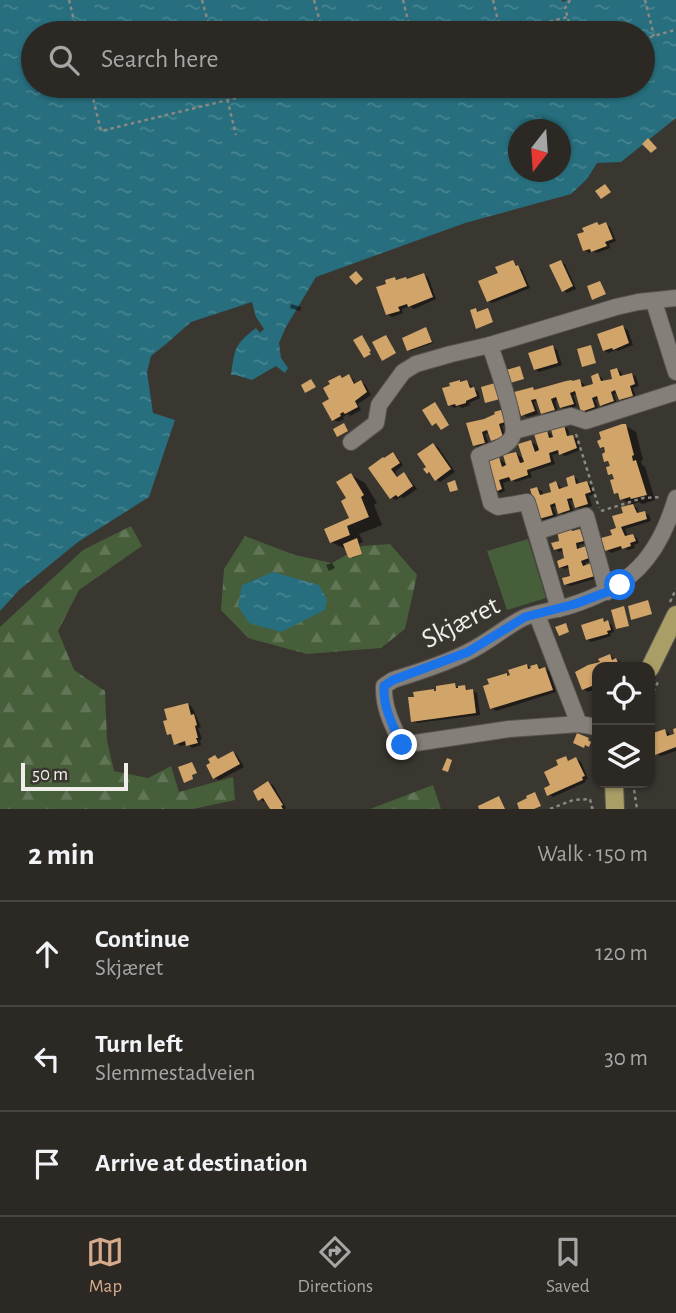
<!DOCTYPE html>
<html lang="en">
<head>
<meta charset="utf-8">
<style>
	body { margin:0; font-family:"Alegreya Sans",sans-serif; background:#383431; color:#f1f3f6 }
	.controls { position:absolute; right:21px; bottom:21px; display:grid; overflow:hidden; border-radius:14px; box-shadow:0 2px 5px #0004 }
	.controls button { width:63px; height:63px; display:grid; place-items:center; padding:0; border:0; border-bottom:2px solid #484441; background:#2c2824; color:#f1f3f6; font:35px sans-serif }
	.compass { position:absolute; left:508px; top:119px; width:63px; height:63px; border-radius:50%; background:#2c2824; box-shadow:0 2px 5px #0004; rotate:197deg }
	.scale { position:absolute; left:21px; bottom:18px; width:107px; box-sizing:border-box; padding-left:7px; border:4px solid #f0eeea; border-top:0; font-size:19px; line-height:24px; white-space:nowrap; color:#f0eeea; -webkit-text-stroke:5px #3a3630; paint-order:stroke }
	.stop { position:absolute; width:21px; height:21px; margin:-16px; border:5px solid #1a73e8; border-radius:50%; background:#fff }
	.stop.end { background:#1a73e8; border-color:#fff; box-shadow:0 2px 7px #0008 }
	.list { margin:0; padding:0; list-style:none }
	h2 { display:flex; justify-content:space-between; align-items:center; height:91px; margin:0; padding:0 28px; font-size:30px }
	h2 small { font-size:23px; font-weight:400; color:#a6a6a6 }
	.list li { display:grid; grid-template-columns:46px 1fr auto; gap:21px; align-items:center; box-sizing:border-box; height:105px; padding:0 28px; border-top:2px solid #484441 }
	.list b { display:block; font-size:26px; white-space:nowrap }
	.list p { margin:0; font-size:23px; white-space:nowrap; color:#a6a6a6 }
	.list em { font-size:23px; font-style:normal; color:#a6a6a6 }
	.icon { flex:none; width:38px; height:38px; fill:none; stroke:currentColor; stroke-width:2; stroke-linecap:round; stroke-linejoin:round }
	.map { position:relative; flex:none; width:676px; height:809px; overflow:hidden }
	.search { position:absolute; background:#2c2824; box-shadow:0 2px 5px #0004; left:21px; right:21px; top:21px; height:77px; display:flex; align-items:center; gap:18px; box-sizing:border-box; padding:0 24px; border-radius:38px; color:#a6a6a6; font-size:26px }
	.sheet { height:406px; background:#2c2824 }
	nav { display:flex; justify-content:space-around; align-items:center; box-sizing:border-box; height:98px; border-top:2px solid #484441; background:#2c2824; font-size:19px; color:#a6a6a6 }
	nav a { display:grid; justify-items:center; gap:4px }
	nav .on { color:#d6ab8b }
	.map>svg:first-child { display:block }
</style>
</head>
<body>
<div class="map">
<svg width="676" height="809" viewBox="0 0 676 809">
	<defs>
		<pattern id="forest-firs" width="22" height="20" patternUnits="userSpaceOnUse" patternTransform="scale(1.75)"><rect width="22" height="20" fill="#465e3a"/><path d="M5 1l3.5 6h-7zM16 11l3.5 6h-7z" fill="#617557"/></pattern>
		<pattern id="water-ripples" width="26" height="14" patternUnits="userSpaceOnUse" patternTransform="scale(1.75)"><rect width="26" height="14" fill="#276f7e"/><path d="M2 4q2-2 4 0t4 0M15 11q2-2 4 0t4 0" fill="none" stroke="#478490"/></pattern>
	</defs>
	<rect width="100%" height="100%" fill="#3a3630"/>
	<polygon fill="#465e3a" points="528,539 546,598 507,610 487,551"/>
	<g fill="url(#forest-firs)">
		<polygon points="131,526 142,546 79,590 58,631 74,670 105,691 107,740 114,771 148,778 171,766 179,792 233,777 235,800 193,809 0,809 0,627 83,550"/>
		<polygon points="245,536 295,555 332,563 362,546 390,544 417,575 405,629 381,648 307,654 248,638 221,610 224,569"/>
		<polygon points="433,785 441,809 370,809"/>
	</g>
	<g fill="url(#water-ripples)" fill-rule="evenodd">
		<path d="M 0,0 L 562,0 L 562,2 L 567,0 L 676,0 L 676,118 L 621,162 L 597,163 L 587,179 L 571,194 L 465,223 L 316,277 L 286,327 L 279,343 L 281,358 L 288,368 L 285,373 L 276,366 L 252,380 L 236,375 L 231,375 C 235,348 234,345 256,328 L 260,333 L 264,329 L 256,317 L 252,302 L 191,322 L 166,344 L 151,356 L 147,372 L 153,413 L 175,420 L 149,497 L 78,542 L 19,590 L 0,611 ZM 33,33 L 643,33 L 643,86 L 33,86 ZM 518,130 L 560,130 L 560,172 L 518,172 Z"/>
		<polygon points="273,572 319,585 327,600 325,610 281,632 249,623 238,606 242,585"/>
	</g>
	<g fill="#0007">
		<polygon points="597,224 601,226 606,224 610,227 616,241 609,244 610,248 597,253 593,251 589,253 585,250 586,233"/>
		<polygon points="513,262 522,270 530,288 492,303 488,301 500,274"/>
		<polygon points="560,262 565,264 576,289 567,293 563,290"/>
		<polygon points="424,275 428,277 436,299 414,309 410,306 402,309 403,313 392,317 387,314 388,285 395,278 399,281 408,280"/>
		<polygon points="291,304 301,307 300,311 290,308"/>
		<polygon points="623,327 628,330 633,345 618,351 616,350 608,353 604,350"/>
		<polygon points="426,329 433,343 410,351 409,350"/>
		<polygon points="553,347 557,350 562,365 539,372 535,369"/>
		<polygon points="617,369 621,372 623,377 632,374 636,377 639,386 633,388 636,398 624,401 620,399 618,393 614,394 617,404 606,407 601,405 599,398 595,400 599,410 587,413 582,411 577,394 573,395 577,406 566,410 561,407 559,399 555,401 558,412 547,415 543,413 539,401 534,402 538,414 527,417 522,414 533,389 537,391 579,381 584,384 585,388 595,386 598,375 602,378 604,382 614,380"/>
		<polygon points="349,376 353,379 356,385 361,382 365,384 371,395 358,404 361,410 350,416 348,414 343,417 344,419 338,422 333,419 332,400 344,379"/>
		<polygon points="467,382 471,385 473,389 478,391 480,398 469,403 470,405 462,408 459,406 454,408 450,405 462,384"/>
		<polygon points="501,412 505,414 508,424 502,426 506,440 496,442 492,440 490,432 485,434 489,445 479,448 475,445 484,420"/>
		<polygon points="626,426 636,432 643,460 641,461 642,465 645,467 655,500 642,504 639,502 631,505 622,499 621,496 615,493 616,481 615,477 610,474 612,467 611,464 606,461 606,450 601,447"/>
		<polygon points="564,427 568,429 570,437 577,439 580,450 565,456 560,453 552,455 555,464 530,472 532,477 516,482 512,480 503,483 505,491 500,493 496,490 499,459 507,464 516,454 525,459 531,442 540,447 547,432 555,437"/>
		<polygon points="433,445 438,447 455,472 440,482 428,473"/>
		<polygon points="393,454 397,457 403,465 395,472 399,478 404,475 408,477 417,489 404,498 401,497 396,500 392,498 370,468"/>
		<polygon points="351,475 365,483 377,503 374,505 382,525 359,534 363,542 359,544 362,554 353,558 349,556 346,549 331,542 351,519 349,499"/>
		<polygon points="574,477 578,480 579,485 587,483 591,485 594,494 589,496 592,506 581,509 576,507 574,500 570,501 574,512 564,515 560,513 557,506 553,507 557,517 545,521 540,518 537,489 542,491 543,496 554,493 556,483 560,486 562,490 571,488"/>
		<polygon points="632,506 637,508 639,514 644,513 649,515 651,521 625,529 628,537 633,536 637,538 639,543 634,545 635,548 628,550 625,548 611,553 607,550 625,514"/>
		<polygon points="570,527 575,532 580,531 584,533 587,543 579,545 580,550 585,548 590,551 593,560 585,563 586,566 598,578 570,586 566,584 572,577 570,567 565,569 560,567 566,560 564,550 559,552 555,549"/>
		<polygon points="332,563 335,568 329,571 326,565"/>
		<polygon points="603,620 612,625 614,632 610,633 611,636 591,642 587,639"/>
		<polygon points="610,656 621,662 623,667 597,667 597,688 588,692 584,689 577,673 602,663"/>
		<polygon points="527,666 530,668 537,666 550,671 556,692 496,711 492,708 506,675 509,677"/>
		<polygon points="454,685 459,688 465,687 469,691 472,691 477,693 480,715 417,723 413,721 438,694"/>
		<polygon points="188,704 192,707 201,727 198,728 202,739 200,740 201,745 192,748 188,744 180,746 176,743 174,737 169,734"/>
		<polygon points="665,731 669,733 670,737 676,735 676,751 661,756 657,754"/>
		<polygon points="233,753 237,755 244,767 219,780 215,778 215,757 220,760"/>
		<polygon points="565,758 570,762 576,759 581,762 588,779 585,780 586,782 553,797 549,794"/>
		<polygon points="268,783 273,785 286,808 285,809 272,809 267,800 264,802 260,799"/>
	</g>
	<g fill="#d1a46a">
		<polygon points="648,138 657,148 651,153 642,144"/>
		<polygon points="605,184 611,192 601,199 595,191"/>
		<polygon points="597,222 599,225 606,222 613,239 605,242 607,246 591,252 590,249 583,251 577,234 584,232 582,228"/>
		<polygon points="513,260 516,266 518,265 527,286 487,302 478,281 498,273 495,267"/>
		<polygon points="561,260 573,286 562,292 549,265"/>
		<polygon points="356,271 363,279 356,285 349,277"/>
		<polygon points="424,273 433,297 408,307 407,304 398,307 400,311 386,315 376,287 386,284 385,280 395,277 396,280 406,277 407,279"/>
		<polygon points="600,281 606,294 592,300 587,286"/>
		<polygon points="476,308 477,312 488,308 493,322 476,329 470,310"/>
		<polygon points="623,325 629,343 613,350 612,348 603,351 597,334"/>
		<polygon points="426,327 432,342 407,351 402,338"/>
		<polygon points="362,335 371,351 369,352 371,354 364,358 353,340"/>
		<polygon points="386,335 396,353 382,361 372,342"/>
		<polygon points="553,345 558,363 534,370 528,353"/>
		<polygon points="591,345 596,363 582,367 577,349"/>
		<polygon points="520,366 524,379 510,383 506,370"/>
		<polygon points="617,368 620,376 632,373 635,384 630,386 633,396 619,400 615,390 611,392 614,401 600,406 597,396 592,398 595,407 581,412 575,391 570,393 574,404 560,408 556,397 551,399 555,410 541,414 536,399 531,400 535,411 521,416 514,392 533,387 534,390 566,381 572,380 572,381 580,379 582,387 593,384 591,376 598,373 601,381 612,379 610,370"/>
		<polygon points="349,374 354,384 361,380 367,392 355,401 358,407 345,414 343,412 340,414 341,416 332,421 322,403 329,399 323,388 330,384 328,381 340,375 342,378"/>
		<polygon points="311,379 316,387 305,393 301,385"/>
		<polygon points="460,380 460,382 467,380 470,388 474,387 477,396 466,401 466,403 456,406 455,404 448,406 442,388 450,386 449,383"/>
		<polygon points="495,383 500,399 485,403 481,387"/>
		<polygon points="435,402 449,425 441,430 436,423 432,426 422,410"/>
		<polygon points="501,410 505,422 499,424 503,437 491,441 487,430 482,432 485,443 473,446 466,423 484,419 495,414 494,412"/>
		<polygon points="344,423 348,431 337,437 333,429"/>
		<polygon points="622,424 626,424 634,455 632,456 633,461 636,460 647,495 631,499 630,497 620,500 618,493 614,494 610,480 614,479 612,474 608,475 606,467 610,466 608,461 604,462 602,454 605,452 604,447 600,448 597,441 601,439 599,432"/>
		<polygon points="564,425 567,436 573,435 577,448 559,455 558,450 549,453 551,462 527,470 528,475 511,481 509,477 499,480 502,489 495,492 484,461 499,457 502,467 506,465 503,455 516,452 520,463 524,462 518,444 531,440 535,452 539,450 534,434 547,430 549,438 553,437 551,429"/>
		<polygon points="433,443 451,469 435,481 429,472 427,474 423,469 426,467 417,454"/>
		<polygon points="393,452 400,463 391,469 397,477 404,472 413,486 398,497 396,495 390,499 368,468 383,457 384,458"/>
		<polygon points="351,473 364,495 361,497 369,517 347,526 350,535 330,543 324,529 349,518 341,501 346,498 336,482"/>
		<polygon points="574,475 576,484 587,481 591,492 585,494 588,504 575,508 572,498 567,499 570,510 558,514 555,503 550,505 553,515 539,519 530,489 537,487 540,495 551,492 549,484 556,481 559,489 568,486 566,478"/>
		<polygon points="455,480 458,490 450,492 447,483"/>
		<polygon points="633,504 637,513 645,511 647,519 621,527 625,536 633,534 636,541 630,543 631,546 622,549 621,546 605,551 601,538 612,535 610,530 616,528 612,516 623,513 621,507"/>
		<polygon points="570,525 572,531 580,529 584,541 576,543 577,549 586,546 589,558 581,561 583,566 591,563 595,576 564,585 562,578 570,576 568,565 559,568 557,561 564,558 562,548 554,550 551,543 559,541 557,530"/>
		<polygon points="357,538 362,554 350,558 348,557 343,544"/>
		<polygon points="648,600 652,614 631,620 628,606"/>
		<polygon points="624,606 629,626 616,629 611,610"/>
		<polygon points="603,618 604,622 608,620 611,630 607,631 608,634 586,640 581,625"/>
		<polygon points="566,623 569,632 559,636 555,627"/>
		<polygon points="610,654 612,660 616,658 619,665 615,667 597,667 597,684 582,690 575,672 588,665 600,662 598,659"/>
		<polygon points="527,664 528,669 531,668 530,666 537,664 539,669 545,667 553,690 490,709 483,686 489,684 487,679 507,673 507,676 510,675 508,670"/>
		<polygon points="455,683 456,688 458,688 458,686 465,685 466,690 473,689 476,713 411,722 408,697 414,697 413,692 434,689 434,691 436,691 436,686"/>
		<polygon points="188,703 191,715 194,714 197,725 195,726 198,738 196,738 198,743 186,746 185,741 174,745 171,734 167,735 163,721 167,720 164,709"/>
		<polygon points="676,728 676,747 655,755 650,740 650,734 665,729 667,736 674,734 673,729"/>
		<polygon points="577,733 589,738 588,740 591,742 589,747 585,745 584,748 573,743"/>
		<polygon points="233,751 240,764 213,779 206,765 210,763 208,759 215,755 218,759"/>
		<polygon points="566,756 568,761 576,757 585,776 582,777 583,780 547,796 544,788 550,785 544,772 558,765 556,760"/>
		<polygon points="447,758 452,760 448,772 442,770"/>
		<polygon points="192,762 197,773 192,775 193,779 184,783 178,767"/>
		<polygon points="268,781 283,805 281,806 283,809 270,809 263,798 258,801 253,791"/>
		<polygon points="535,792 541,806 534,809 519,809 517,803 527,798 526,796"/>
		<polygon points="499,796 505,809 479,809 478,806"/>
	</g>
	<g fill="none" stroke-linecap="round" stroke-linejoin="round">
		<g stroke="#57534f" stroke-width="18">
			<g id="minor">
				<polyline points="654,302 676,372"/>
				<path d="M 490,345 C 495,361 519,425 512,437 C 507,448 489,451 479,456 L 491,503 L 498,507 L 527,502 L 559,609"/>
				<polyline points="514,431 571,416 586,421 676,392"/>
				<polyline points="351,442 376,423 379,405 403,372 416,364 451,354 490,345 616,307 638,302 676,298"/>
				<polyline points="536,532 586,516 607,592"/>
				<polyline points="537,615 579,724"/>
				<path d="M 597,727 L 579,724 L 509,729 L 402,745 C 393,726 383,708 384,686 L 393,680 C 418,672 445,664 468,652 C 487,643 504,628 523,618 C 534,613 556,610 569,606 C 630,587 658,559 676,498"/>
			</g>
		</g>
		<g stroke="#57534f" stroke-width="20">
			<g id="major">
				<polyline points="650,668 676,615"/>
				<polyline points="614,783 615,809"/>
			</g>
		</g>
		<g stroke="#8b8883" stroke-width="2.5" stroke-dasharray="3.5 3.5" stroke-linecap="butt">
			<polyline points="69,0 77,33"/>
			<polyline points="202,0 211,33"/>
			<polyline points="314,0 323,33"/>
			<polyline points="403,0 411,33"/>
			<polyline points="493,0 501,33"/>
			<polyline points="570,0 565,8 572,33"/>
			<polyline points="645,0 654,36"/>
			<polyline points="502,33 568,17"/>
			<polyline points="643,39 675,30"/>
			<polyline points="90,86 101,131 285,86"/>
			<polyline points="224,86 236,135"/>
			<polyline points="576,434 599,508"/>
			<polyline points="601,511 643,498 662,497"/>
			<polyline points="670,602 676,589"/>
			<polyline points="650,698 658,682"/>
			<polyline points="633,783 637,809"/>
			<polyline points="550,809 573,800 590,799 592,808 596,809"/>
		</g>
		<use href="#minor" stroke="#857f79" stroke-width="16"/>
		<use href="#major" stroke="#aa9e67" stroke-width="18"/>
	</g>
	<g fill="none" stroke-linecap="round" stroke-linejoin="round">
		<path stroke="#1a73e8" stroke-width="9" d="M 402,745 C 393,726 383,708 384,686 L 393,680 L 468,652 L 525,617 L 575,604 L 607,592 L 620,585"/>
	</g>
	<g text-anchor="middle" stroke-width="7" stroke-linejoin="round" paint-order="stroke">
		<g font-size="28" fill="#f0eeea" stroke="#3a3630">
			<text transform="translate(460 621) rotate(-27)" y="10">Skjæret</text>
		</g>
	</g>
</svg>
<div class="controls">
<button><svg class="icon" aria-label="locate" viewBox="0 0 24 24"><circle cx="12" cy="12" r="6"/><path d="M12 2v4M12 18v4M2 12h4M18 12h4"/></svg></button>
<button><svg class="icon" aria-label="layers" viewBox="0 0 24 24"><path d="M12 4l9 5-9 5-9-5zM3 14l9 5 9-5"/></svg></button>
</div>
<svg class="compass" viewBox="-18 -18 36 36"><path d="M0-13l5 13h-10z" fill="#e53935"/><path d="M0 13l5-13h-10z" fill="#a6a6a6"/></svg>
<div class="scale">50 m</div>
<div class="stop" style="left:620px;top:585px"></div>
<div class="stop end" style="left:402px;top:745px"></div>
<div class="search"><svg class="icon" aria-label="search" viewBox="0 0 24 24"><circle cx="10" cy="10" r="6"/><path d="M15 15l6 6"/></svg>Search here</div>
</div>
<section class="sheet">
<h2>2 min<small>Walk · 150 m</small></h2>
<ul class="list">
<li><svg class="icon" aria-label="ahead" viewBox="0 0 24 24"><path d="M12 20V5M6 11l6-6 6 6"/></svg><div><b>Continue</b><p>Skjæret</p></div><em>120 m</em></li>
<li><svg class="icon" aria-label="left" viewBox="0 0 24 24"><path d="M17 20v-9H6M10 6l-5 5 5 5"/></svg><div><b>Turn left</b><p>Slemmestadveien</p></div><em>30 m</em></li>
<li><svg class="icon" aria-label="arrive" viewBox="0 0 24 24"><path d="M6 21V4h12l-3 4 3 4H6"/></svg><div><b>Arrive at destination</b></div></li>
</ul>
</section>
<nav>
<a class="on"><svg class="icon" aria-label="map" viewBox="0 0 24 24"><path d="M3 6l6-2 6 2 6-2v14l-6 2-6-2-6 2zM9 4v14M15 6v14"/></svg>Map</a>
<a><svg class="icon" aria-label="directions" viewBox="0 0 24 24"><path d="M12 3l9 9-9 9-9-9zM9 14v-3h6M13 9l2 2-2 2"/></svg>Directions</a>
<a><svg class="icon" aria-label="saved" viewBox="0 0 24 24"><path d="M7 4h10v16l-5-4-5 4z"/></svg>Saved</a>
</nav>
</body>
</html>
